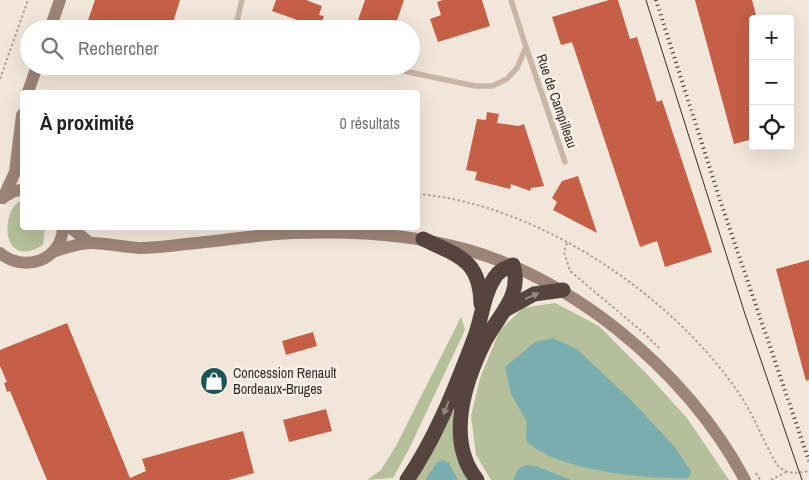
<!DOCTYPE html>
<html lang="fr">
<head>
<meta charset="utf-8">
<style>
	body { margin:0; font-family:"Archivo Narrow",sans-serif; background:#f6f6f6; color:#222 }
	.controls { position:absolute; right:15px; top:15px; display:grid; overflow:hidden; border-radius:5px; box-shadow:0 5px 20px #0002 }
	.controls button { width:45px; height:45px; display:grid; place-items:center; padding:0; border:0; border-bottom:1px solid #e0e0e0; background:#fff; color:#222; font:25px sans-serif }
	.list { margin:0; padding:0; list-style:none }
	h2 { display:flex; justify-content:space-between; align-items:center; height:65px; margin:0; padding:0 20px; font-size:21px }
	h2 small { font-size:16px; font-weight:400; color:#767676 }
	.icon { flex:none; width:28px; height:28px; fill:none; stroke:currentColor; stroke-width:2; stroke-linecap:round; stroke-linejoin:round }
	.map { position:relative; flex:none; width:809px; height:480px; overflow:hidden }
	.search { position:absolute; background:#fff; box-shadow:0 5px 20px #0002; left:20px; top:20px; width:400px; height:55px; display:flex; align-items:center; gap:12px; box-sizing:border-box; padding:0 18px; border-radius:28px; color:#767676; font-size:19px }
	.panel { position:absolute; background:#fff; box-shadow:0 5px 20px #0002; left:20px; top:90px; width:400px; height:140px; border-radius:5px }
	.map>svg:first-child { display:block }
</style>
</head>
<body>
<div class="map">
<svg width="809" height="480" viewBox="0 0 809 480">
	<rect width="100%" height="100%" fill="#f1e6da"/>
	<g fill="#b5c09a">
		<path d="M 22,200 L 22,228 L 45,228 L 43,245 C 0,272 0,208 22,200 Z"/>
		<polygon points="555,303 599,326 645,372 687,418 729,480 491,480 476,455 471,416 480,378 500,330 523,308"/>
		<polygon points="461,317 465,330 409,449 393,478 367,480 381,470 396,446"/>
		<path d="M 453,409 C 453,435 453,458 468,480 L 415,480 Z"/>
	</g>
	<g fill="#7aaeae">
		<path d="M 553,338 L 577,349 L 632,401 L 674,446 L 691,471 L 689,478 C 648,480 555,470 526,441 L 527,422 L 511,394 L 505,367 L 535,342 Z"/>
		<polygon points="444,460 449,463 458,480 425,480 437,462"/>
		<polygon points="527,465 536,466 571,480 513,480 519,468"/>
	</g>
	<g fill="#c55f45">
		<polygon points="95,0 180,0 171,29 94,29 86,26"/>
		<polygon points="276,0 306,0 322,6 319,15 324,16 320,28 272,11"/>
		<polygon points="365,0 404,0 394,29 383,29 358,20"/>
		<polygon points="443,0 482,0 490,26 438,42 430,19 441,15 437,2"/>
		<polygon points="609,0 618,0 630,39 637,37 657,102 662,100 712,252 665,267 657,241 640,247 572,42 561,45 552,17"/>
		<polygon points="695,0 752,0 757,19 753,19 753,139 734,144"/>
		<polygon points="487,112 499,114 497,123 518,126 524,124 544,186 531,188 530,191 511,184 510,189 475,180 477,172 466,170 477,119 486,120"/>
		<polygon points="578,176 597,233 553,210 557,202 552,198 562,181"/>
		<polygon points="809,260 809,380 806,381 776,269"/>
		<polygon points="67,323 130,478 146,471 142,459 243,431 254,473 229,480 47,480 10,391 7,392 4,383 7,382 0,366 0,350"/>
		<polygon points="313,332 317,346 286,355 282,341"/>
		<polygon points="326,409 332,431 289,442 283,420"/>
	</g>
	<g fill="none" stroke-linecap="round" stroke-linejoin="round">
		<g stroke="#b59f91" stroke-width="2" stroke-dasharray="2.5 2.5" stroke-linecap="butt">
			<polyline points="0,79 28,0"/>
			<path d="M 418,194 C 537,204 671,294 738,392 C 754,415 763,441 777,465 C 787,475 796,473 809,471"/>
			<polyline points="567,243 564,252 570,271 645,334 660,349"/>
			<polyline points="756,473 760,480"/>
			<polyline points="771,480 786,472"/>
		</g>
		<g stroke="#c9b5a6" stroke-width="5.5">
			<polyline points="235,29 242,0"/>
			<polyline points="526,47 565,162"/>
			<polyline points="261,66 274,70 385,67 475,86 492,86 507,79 517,68 526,47 511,0"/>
		</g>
		<g stroke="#9d8478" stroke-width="12">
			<polyline points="50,29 60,0"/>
			<polyline points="28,92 37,66"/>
			<polyline points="2,198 14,191 22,190"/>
			<polyline points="3,198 15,172 22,115"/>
			<polyline points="71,228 90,243"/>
			<path d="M 53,252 C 65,248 78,243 91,243 C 107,243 123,247 139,248 C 154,248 171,246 186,244 C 223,241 260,234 296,233 C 423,228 517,250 618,330 C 669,371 714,422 745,480"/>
			<path d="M 0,253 C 24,273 61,261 63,228"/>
		</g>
		<g stroke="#56453e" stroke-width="15">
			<path d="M 423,239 C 459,256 480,260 481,304"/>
			<polyline points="505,310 534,294 563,290"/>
			<path d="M 407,480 C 437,436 455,388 474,339 C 482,319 483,295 495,277 C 499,270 506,268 513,265 C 523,296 498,315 485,341 C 465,381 445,440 477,480"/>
		</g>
		<polyline stroke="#362b27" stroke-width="1" points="646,0 744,311 802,480"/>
		<polyline stroke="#362b27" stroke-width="4" stroke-dasharray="1 4" stroke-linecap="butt" points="656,0 721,203 809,461"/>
	</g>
	<defs><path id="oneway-solid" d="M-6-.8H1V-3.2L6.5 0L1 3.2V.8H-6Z" transform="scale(1.25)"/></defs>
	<g fill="#978982">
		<use href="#oneway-solid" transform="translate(532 296) rotate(-23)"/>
		<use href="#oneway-solid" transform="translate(446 408) rotate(112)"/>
	</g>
	<defs>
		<g id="shop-disc" transform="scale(1.4375)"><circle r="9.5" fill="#1d5557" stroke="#f9f0e7"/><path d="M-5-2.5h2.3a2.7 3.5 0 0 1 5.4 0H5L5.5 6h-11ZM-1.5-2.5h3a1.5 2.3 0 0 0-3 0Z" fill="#fff"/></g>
	</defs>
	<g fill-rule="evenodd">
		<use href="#shop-disc" x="214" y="381"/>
	</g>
	<g text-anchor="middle" stroke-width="5" stroke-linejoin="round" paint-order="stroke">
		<g font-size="14" fill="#362b27" stroke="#f9f0e7">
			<text transform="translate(557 101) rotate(71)" y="5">Rue de Campilleau</text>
		</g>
		<g font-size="14" fill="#362b27" stroke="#f9f0e7" text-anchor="start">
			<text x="233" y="378">Concession Renault<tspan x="233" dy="16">Bordeaux-Bruges</tspan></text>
		</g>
	</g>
</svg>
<div class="controls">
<button>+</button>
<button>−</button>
<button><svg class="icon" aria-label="locate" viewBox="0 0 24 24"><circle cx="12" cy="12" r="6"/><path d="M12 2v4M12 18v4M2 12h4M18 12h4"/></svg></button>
</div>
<div class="search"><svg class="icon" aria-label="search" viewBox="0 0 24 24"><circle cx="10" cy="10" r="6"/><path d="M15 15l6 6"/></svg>Rechercher</div>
<section class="panel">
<h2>À proximité<small>0 résultats</small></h2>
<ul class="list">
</ul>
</section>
</div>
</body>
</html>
